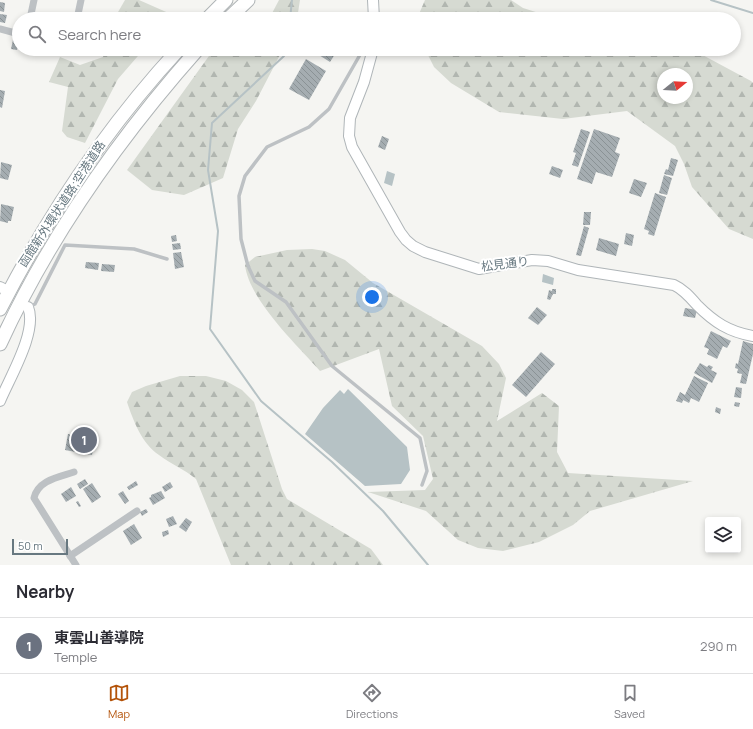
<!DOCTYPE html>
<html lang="en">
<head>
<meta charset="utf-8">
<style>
	body { margin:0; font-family:Manrope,"Noto Sans JP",sans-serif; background:#f2f2f3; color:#2b2b33 }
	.controls { position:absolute; right:12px; bottom:12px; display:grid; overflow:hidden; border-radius:4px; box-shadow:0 2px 6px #0003 }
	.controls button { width:36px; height:36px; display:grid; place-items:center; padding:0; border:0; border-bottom:1px solid #e1e1e2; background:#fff; color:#2b2b33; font:20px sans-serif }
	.compass { position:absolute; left:657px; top:68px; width:36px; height:36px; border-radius:50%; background:#fff; box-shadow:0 2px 6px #0003; rotate:72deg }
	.scale { position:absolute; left:12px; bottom:10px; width:56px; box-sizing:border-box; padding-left:4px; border:2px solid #677880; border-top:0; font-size:11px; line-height:14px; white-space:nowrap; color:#677880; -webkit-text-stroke:3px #fff; paint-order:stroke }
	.you { position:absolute; left:372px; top:297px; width:14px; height:14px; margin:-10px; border:3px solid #fff; border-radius:50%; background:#1a73e8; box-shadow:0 0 0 6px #1a73e833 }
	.badge { display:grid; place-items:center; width:26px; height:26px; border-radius:50%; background:#b45309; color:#fff; font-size:13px; font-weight:700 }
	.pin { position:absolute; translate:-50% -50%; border:2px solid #fff; box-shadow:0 1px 4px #0006 }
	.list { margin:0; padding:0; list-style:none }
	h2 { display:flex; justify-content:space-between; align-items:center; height:52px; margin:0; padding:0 16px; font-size:17px }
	h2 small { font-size:13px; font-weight:400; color:#7c7c81 }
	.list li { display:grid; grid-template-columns:26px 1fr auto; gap:12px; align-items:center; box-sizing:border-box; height:56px; padding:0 16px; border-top:1px solid #e1e1e2 }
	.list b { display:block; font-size:15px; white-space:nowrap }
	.list p { margin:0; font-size:13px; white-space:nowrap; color:#7c7c81 }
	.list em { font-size:13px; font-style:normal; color:#7c7c81 }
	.icon { flex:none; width:22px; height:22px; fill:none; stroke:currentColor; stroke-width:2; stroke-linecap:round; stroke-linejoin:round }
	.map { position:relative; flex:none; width:753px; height:565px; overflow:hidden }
	.search { position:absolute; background:#fff; box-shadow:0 2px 6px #0003; left:12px; right:12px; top:12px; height:44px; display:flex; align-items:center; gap:10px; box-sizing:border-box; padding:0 14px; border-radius:22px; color:#7c7c81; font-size:15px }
	.sheet { height:108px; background:#fff }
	nav { display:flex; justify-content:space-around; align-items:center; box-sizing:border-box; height:56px; border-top:1px solid #e1e1e2; background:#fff; font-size:11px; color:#7c7c81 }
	nav a { display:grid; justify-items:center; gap:2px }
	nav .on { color:#b45309 }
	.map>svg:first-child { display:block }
</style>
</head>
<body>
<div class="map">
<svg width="753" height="565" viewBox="0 0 753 565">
	<defs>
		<pattern id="forest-firs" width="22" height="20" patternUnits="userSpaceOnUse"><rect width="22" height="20" fill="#d6dad2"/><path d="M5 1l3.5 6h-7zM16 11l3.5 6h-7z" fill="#b1b6b0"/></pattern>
		<pattern id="building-back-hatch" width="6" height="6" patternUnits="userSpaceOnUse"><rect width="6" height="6" fill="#a5adb1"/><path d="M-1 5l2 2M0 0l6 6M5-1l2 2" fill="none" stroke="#8a9295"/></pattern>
	</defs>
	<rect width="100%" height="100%" fill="#f5f5f2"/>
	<g fill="url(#forest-firs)" fill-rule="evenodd">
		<polygon points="125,0 139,0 173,15 170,19 114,19"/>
		<polygon points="279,0 300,0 297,19 269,19"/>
		<polygon points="425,0 511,0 523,8 558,19 419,19 419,14"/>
		<polygon points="105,49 144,49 118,79 85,143 67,137 62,131 68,87 49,82 60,57 80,65 103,57"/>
		<polygon points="214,49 249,49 252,51 253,49 283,49 256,101 238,129 223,178 184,195 152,190 127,170"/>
		<path d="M 425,49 L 678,49 L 697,52 L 751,81 L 753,83 L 753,239 L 729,229 L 692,187 L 684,164 L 675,146 L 627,111 L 563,119 L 499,112 L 451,83 L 434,67 ZM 663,74 L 687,74 L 687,98 L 663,98 Z"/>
		<path d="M 312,249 L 325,251 L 345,260 L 373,283 L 482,346 L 499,364 L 506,378 L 497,421 L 542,393 L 559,406 L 557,452 L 568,473 L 693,481 L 590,511 L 573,525 L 539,542 L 503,551 L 478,548 L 458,540 L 426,511 L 368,492 L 425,490 L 433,479 L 423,436 L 392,406 L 379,349 L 320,371 C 297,345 249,300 245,265 L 255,257 L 287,250 Z"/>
		<path d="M 180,376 L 206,376 L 226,381 L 242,390 L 254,402 L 282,489 L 287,499 L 371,549 L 383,565 L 231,565 L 196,479 C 184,469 171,464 159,455 C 142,444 133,420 127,402 L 132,392 L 146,386 Z"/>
	</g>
	<g fill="#b6c2c5">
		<polygon points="387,171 395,174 392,186 384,183"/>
		<polygon points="543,274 554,278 553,285 542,282"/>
		<polygon points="348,389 407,447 410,470 401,484 365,486 305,434 323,408 340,390 344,394"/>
	</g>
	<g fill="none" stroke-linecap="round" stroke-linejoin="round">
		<g stroke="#b6c2c5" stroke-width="2">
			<polyline points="711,0 753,13"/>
			<polyline points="290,19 292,0"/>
			<polyline points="286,49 284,56 212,123 208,170 218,231 210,329 261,401 332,462 383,511 428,565"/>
		</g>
	</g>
	<g fill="url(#building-back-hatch)">
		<polygon points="0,2 5,3 4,12 0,11"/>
		<polygon points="0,14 7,15 5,23 0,22"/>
		<polygon points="13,40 19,41 17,50 11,49"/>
		<polygon points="312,49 334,49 337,51 330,62 311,50"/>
		<polygon points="306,59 326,71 309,100 289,89"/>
		<polygon points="0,90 5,91 2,108 0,107"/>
		<polygon points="581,129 590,132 578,167 572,165 576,153 573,152"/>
		<polygon points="594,129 620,138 615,152 620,154 612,177 596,172 592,184 577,179"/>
		<polygon points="382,136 389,139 385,150 378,147"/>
		<polygon points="671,158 678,160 673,176 664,174 666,169 668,170"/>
		<polygon points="1,162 12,165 8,180 0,178"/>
		<polygon points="552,166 563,170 560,178 549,174"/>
		<polygon points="664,175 672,178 667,195 659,193"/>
		<polygon points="634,179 647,183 641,197 629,193"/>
		<polygon points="655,193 666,197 654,236 648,234 649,231 644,229"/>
		<polygon points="1,204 14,207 11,221 8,221 8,223 0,221"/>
		<polygon points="584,212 591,212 590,225 583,225"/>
		<polygon points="584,226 589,228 581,256 576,255"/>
		<polygon points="626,233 634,235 632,246 624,244"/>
		<polygon points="176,235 177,241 172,242 171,236"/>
		<polygon points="599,238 619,244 616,256 596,250"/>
		<polygon points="180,243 181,249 173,250 172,244"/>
		<polygon points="181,252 184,267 175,269 173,253"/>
		<polygon points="86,262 99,263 98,270 85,268"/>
		<polygon points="102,264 115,265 114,272 101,271"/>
		<polygon points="552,289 556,289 556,294 553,294 550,300 547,299 549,290 552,291"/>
		<polygon points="537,307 547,315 538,325 528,318"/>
		<polygon points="685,308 697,310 695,318 683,316"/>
		<polygon points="711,331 731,341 727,348 723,346 717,359 707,354 709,349 704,347"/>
		<polygon points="743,341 753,344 753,354 746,384 740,383 742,374 737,373 738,369 735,368 736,363 738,364"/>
		<polygon points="541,352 555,364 526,397 512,385"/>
		<polygon points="700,363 707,367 709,365 713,367 711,370 717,373 712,383 694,373"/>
		<polygon points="694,376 708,383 699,402 691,398 689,403 683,400 682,403 676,401 680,392 685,395"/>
		<polygon points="736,387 742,388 741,398 734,397"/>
		<polygon points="735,402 740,403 739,407 734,406"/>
		<polygon points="716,407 721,409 720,414 715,412"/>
		<polygon points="68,434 95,439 92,455 65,450"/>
		<polygon points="85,479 88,484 80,489 77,484"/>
		<polygon points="136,481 138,485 129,490 127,487"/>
		<polygon points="170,482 173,487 165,492 162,487"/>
		<polygon points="92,483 101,497 92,503 83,489"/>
		<polygon points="71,487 76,496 66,502 61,494"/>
		<polygon points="123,491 129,501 125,504 118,494"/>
		<polygon points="161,491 165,498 153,505 149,498 151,497 151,495"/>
		<polygon points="78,501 81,506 79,507 76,502"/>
		<polygon points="146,509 148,512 142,516 140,512"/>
		<polygon points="173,516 177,524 169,527 166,519"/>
		<polygon points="186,518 192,522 186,532 179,527"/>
		<polygon points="134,524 142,538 131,545 123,531"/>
		<polygon points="168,530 169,534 163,537 162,532"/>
	</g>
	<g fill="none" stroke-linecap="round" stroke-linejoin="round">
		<g stroke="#afb5b8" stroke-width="12">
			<g id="secondary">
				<polyline points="373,0 374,19"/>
				<path d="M 373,49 L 364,82 L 350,118 L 349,136 L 352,147 L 400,232 L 406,240 L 413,246 L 425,252 L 479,269 L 532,260 L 548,261 L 578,270 L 674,285 C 683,289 690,297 697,305 C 714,322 729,332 753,336"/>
				<polyline points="0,287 4,289"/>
				<path d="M 0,401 C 10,377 38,331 28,307"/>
			</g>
		</g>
		<g stroke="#b0b5b7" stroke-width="15">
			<g id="highway">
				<polyline points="207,19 226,0"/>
				<polyline points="228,19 248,0"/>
				<path d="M 0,309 C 48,215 107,127 179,49"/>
				<path d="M 0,344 C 50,235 119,138 198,49"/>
			</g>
		</g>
		<g stroke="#bdc1c4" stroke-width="3.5">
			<polyline points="368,49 361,53 329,109 309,127 267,147 245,176 239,196 241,239 248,266 255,281 286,302 332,366 420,438 427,471 422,485"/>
			<polyline points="29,307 35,304 65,245 134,249 167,259"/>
		</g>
		<g stroke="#bdc1c4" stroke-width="7">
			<polyline points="30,19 34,0"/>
			<polyline points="77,19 81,0"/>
			<polyline points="0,29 19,34"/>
			<path d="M 74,472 C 59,477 38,480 34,498 L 76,565"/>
			<polyline points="70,556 137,511"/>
		</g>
		<use href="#secondary" stroke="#fff" stroke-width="10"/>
		<use href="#highway" stroke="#fff" stroke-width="13"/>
	</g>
	<g text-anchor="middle" stroke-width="4" stroke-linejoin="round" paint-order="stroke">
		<g font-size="12" fill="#677880" stroke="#fff">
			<text transform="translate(62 204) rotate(-57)" y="4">函館新外環状道路;空港道路</text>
			<text transform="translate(505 264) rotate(-7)" y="4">松見通り</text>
		</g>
	</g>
</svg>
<div class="controls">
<button><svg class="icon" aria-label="layers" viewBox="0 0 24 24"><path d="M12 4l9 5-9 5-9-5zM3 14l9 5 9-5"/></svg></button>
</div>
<svg class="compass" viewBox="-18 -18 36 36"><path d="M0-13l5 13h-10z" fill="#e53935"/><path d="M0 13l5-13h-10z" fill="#7c7c81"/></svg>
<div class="scale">50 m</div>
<div class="you"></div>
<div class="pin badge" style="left:84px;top:440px;background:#6b7280">1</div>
<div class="search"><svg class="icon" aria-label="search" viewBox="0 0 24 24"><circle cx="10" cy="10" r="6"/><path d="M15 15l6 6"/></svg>Search here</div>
</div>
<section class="sheet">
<h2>Nearby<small></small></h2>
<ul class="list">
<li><span class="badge" style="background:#6b7280">1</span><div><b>東雲山善導院</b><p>Temple</p></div><em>290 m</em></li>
</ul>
</section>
<nav>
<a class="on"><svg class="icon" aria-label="map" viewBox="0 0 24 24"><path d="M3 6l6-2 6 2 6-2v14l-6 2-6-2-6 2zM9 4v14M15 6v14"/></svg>Map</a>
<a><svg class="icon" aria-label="directions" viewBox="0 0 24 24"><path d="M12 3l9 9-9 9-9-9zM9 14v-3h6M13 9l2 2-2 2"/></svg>Directions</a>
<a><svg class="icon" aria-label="saved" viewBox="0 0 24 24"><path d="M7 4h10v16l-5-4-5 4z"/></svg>Saved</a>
</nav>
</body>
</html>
